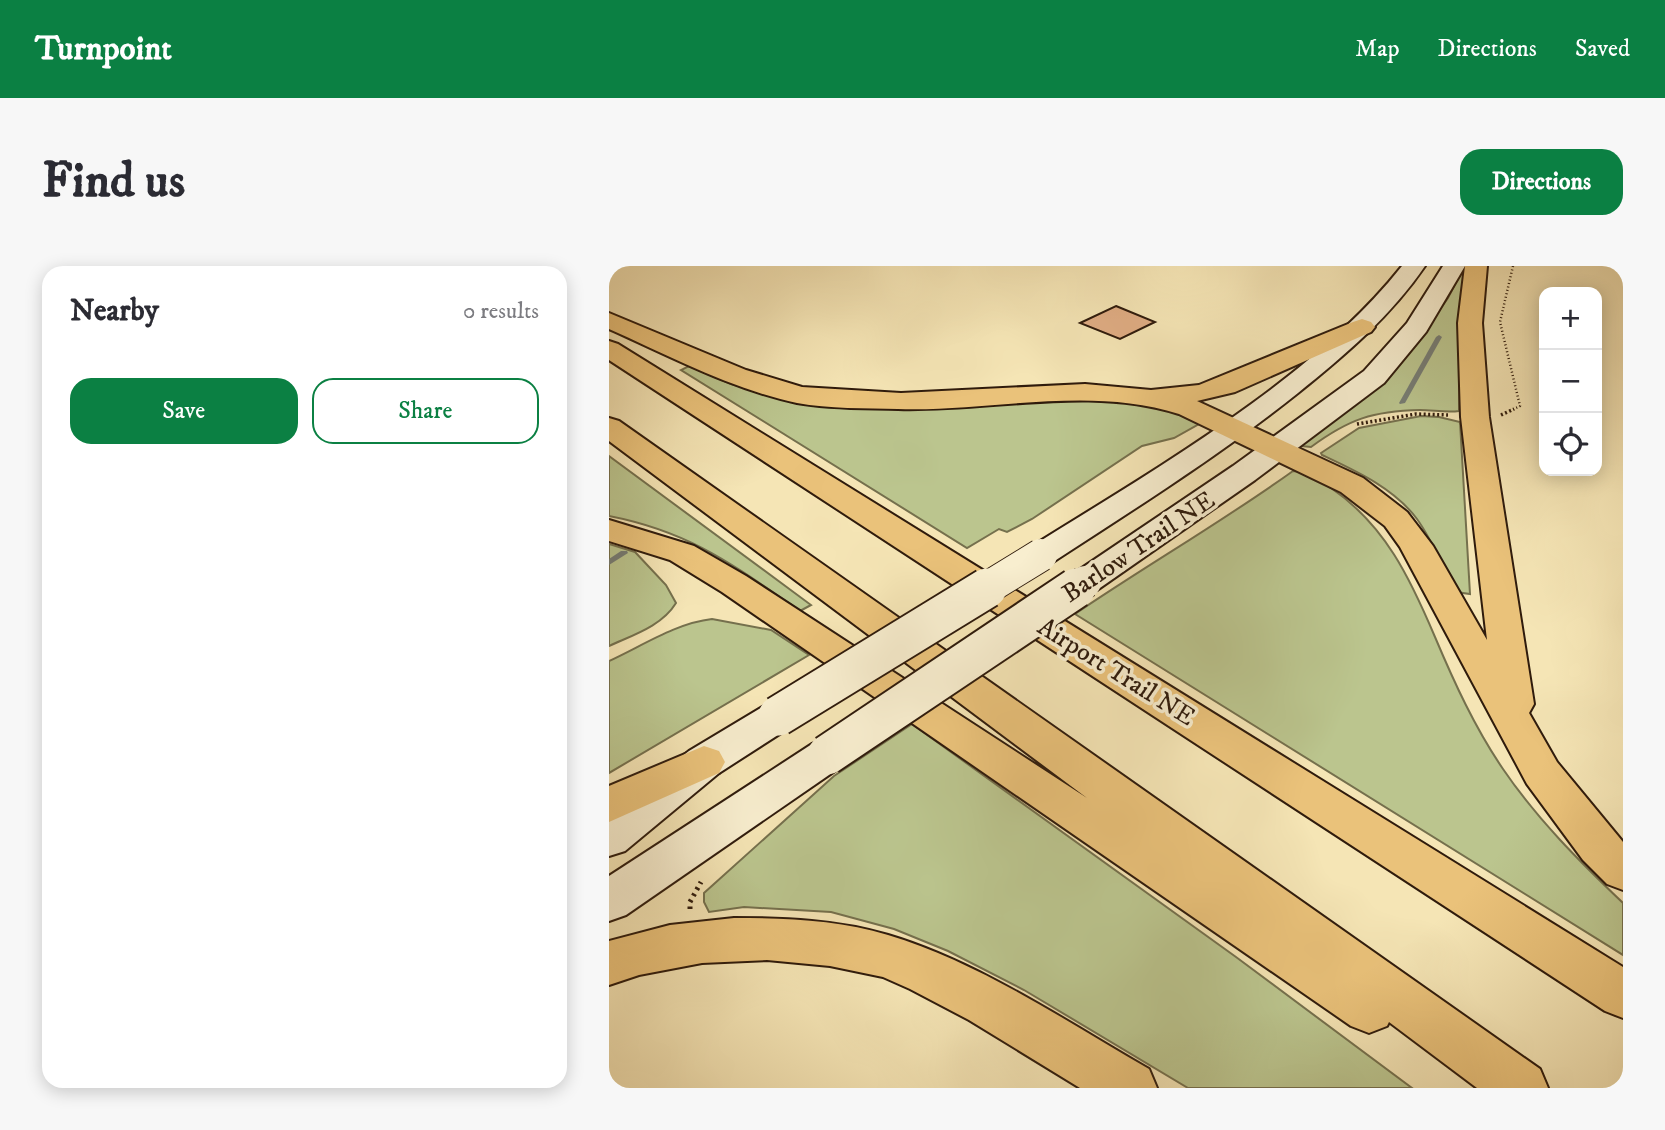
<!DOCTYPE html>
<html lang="en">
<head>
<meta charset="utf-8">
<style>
	body { margin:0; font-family:"IM FELL DW Pica",serif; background:#f7f7f7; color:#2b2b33 }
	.controls { position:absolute; right:21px; top:21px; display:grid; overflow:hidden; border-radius:14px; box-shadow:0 4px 18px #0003 }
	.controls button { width:63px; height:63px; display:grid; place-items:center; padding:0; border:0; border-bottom:2px solid #e1e1e2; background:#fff; color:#2b2b33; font:35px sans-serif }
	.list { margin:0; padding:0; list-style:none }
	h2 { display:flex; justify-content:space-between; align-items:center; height:91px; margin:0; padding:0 28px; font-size:30px }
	h2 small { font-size:23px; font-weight:400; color:#7c7c81 }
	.actions { display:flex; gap:14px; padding:21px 28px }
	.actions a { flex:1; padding:16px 0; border:2px solid #0b8043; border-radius:21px; text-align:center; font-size:24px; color:#0b8043 }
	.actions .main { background:#0b8043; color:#fff }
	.icon { flex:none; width:38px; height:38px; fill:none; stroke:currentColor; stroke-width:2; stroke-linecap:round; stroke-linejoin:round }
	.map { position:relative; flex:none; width:1014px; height:822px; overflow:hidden; border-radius:21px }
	header { display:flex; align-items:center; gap:42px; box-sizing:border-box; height:98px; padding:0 35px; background:#0b8043; color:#fff }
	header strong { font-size:33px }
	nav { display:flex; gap:38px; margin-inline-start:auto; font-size:24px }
	.intro { display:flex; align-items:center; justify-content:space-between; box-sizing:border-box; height:168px; padding:0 42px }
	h1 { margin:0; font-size:49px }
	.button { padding:18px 32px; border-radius:21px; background:#0b8043; color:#fff; font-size:24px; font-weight:700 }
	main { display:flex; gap:42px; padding:0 42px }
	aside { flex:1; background:#fff; border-radius:21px; box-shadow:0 4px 18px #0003 }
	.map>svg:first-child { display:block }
</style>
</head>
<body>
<header>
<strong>Turnpoint</strong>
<nav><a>Map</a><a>Directions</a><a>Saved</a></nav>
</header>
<div class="intro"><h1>Find us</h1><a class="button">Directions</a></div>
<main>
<aside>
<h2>Nearby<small>0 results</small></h2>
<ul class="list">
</ul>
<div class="actions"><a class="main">Save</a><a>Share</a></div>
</aside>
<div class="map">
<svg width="1014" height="822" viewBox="0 0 1014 822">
	<rect width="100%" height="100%" fill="#f5e5b5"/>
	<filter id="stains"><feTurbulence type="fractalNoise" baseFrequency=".00286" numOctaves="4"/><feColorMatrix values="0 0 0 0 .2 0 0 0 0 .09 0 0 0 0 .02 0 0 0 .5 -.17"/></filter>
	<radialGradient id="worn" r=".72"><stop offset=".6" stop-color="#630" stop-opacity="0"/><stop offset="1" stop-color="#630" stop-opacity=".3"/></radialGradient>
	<g fill="#bbc58e" stroke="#75704d" stroke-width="2">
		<path d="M 854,3 L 857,3 L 851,53 L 850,145 C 838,147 824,144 811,144 C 764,145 740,153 702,181 L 692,180 L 813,68 L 839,32 Z"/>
		<polygon points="80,100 122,118 171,132 516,134 561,144 590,158 565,172 533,180 423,253 398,266 390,263 358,282 72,104"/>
		<path d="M 812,150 L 830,151 L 851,156 L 861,328 L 847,326 C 834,302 824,275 808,253 C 785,222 747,205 713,189 L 712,187 L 750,162 Z"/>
		<path d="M 0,190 L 202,339 L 191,345 C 124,299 82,266 0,250 Z"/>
		<path d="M 684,205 C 698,205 710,214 722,222 C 776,259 801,312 826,371 C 845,416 866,462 894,503 C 928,553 970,595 1014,637 L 1014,689 L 466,348 C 538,299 613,256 684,205 Z"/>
		<path d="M 0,278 L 26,286 L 57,319 L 67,337 C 53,360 24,369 0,380 Z"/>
		<path d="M 103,353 L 162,364 L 200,389 L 0,507 L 0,395 C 33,380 67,357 103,353 Z"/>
		<polygon points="303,458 627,691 803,822 579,822 415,724 339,685 285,663 222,646 135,641 100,646 95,636 95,627 225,510"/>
	</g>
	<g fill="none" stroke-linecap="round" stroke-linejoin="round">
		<g fill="#757c74" fill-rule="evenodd">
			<polygon points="830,69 833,71 796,137 791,138 790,137 827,71"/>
			<polygon points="12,285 18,285 19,287 0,299 0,293"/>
		</g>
	</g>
	<polygon fill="#e0ad84" stroke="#2f1b0c" stroke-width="2" points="507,40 546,56 511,73 471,57"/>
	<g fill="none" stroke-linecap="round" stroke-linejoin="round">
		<g stroke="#2f1b0c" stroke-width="4">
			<g id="secondary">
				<path d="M 793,0 L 816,0 C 782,50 736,89 689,127 C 611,189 527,242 444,296 L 432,299 L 420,296 L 415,289 L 420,282 C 543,205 703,114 793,0 Z"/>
				<polygon points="834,0 856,0 817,66 775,117 646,214 488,324 476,327 464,324 459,316 464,308 624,200 755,105 798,57"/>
				<polygon points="169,436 183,440 189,450 183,460 110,507 16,585 0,590 0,547 80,485 155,440"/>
				<polygon points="218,473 233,478 239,489 233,500 17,649 0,655 0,610 203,478"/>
			</g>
		</g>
		<g stroke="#2f1b0c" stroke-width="4">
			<g id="highway">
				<path d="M 856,0 L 878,0 L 873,57 L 880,151 L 925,438 L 920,447 L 948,496 L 1014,576 L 1014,624 L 998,618 L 974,594 L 918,518 L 791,281 L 776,260 L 732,226 L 570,148 C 479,119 382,146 289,143 C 257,142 220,143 188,137 C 122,123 61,90 0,63 L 0,47 L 137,104 L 193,121 L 292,127 L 476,118 L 542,124 L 590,119 L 744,56 L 753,53 L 762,56 L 766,61 L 762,66 L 626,126 L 588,135 L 754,212 L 798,246 L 824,280 L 878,374 L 852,151 L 849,57 Z"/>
				<polygon points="0,75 9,78 1014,701 1014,752 996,745 0,94"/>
				<polygon points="0,152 10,155 931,803 939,822 868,822 780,756 778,760 760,767 742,760 113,326 61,294 0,275 0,254 85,280 137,310 478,532 0,175"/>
				<polygon points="95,480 110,485 116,496 110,507 0,556 0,520"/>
				<path d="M 125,652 C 176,652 230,654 279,669 C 370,696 458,756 540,803 L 548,822 L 471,822 L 360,754 L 301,723 L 274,711 L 221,700 L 158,694 L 93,697 L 30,709 L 0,719 L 0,675 L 61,659 Z"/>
			</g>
		</g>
		<polyline stroke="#2f1b0c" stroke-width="2.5" stroke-dasharray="1 2.5" stroke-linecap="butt" points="901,145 911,140 891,56 904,0"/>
		<g stroke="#2f1b0c" stroke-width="3.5" stroke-dasharray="2 2.5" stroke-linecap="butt">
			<polyline points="892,149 905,143"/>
			<polyline points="748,158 807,148 839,149"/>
		</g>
		<polyline stroke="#2f1b0c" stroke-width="5" stroke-dasharray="2.5 4.5" stroke-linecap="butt" points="81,643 81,636 92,616"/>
		<use href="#secondary" fill="#f8eecf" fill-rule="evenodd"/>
		<use href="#highway" fill="#eac27a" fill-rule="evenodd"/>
		<g stroke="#2f1b0c" stroke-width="34" stroke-linecap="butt">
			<g id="secondary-bridge-far1">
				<polyline points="375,324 432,289"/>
				<polyline points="465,324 476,316"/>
			</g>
		</g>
		<g stroke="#2f1b0c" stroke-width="43" stroke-linecap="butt">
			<g id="secondary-bridge">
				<polyline points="169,450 378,322"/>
				<polyline points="218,489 467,322"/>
			</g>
		</g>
		<use href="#secondary-bridge-far1" stroke="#f8eecf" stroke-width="32"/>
		<use href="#secondary-bridge" stroke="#f8eecf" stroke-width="39"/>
	</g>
	<g text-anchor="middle" stroke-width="7" stroke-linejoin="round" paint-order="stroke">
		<g font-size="26" fill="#2f1b0c" stroke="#f8eecf">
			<text transform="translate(529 280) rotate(-34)" y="9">Barlow Trail NE</text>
			<text transform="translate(508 405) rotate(32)" y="9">Airport Trail NE</text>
		</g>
	</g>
	<rect width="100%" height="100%" filter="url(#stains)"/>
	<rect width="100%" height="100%" fill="url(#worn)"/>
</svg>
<div class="controls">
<button>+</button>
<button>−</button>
<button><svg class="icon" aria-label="locate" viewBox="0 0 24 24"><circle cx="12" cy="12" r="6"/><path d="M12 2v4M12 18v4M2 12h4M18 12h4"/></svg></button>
</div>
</div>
</main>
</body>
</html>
